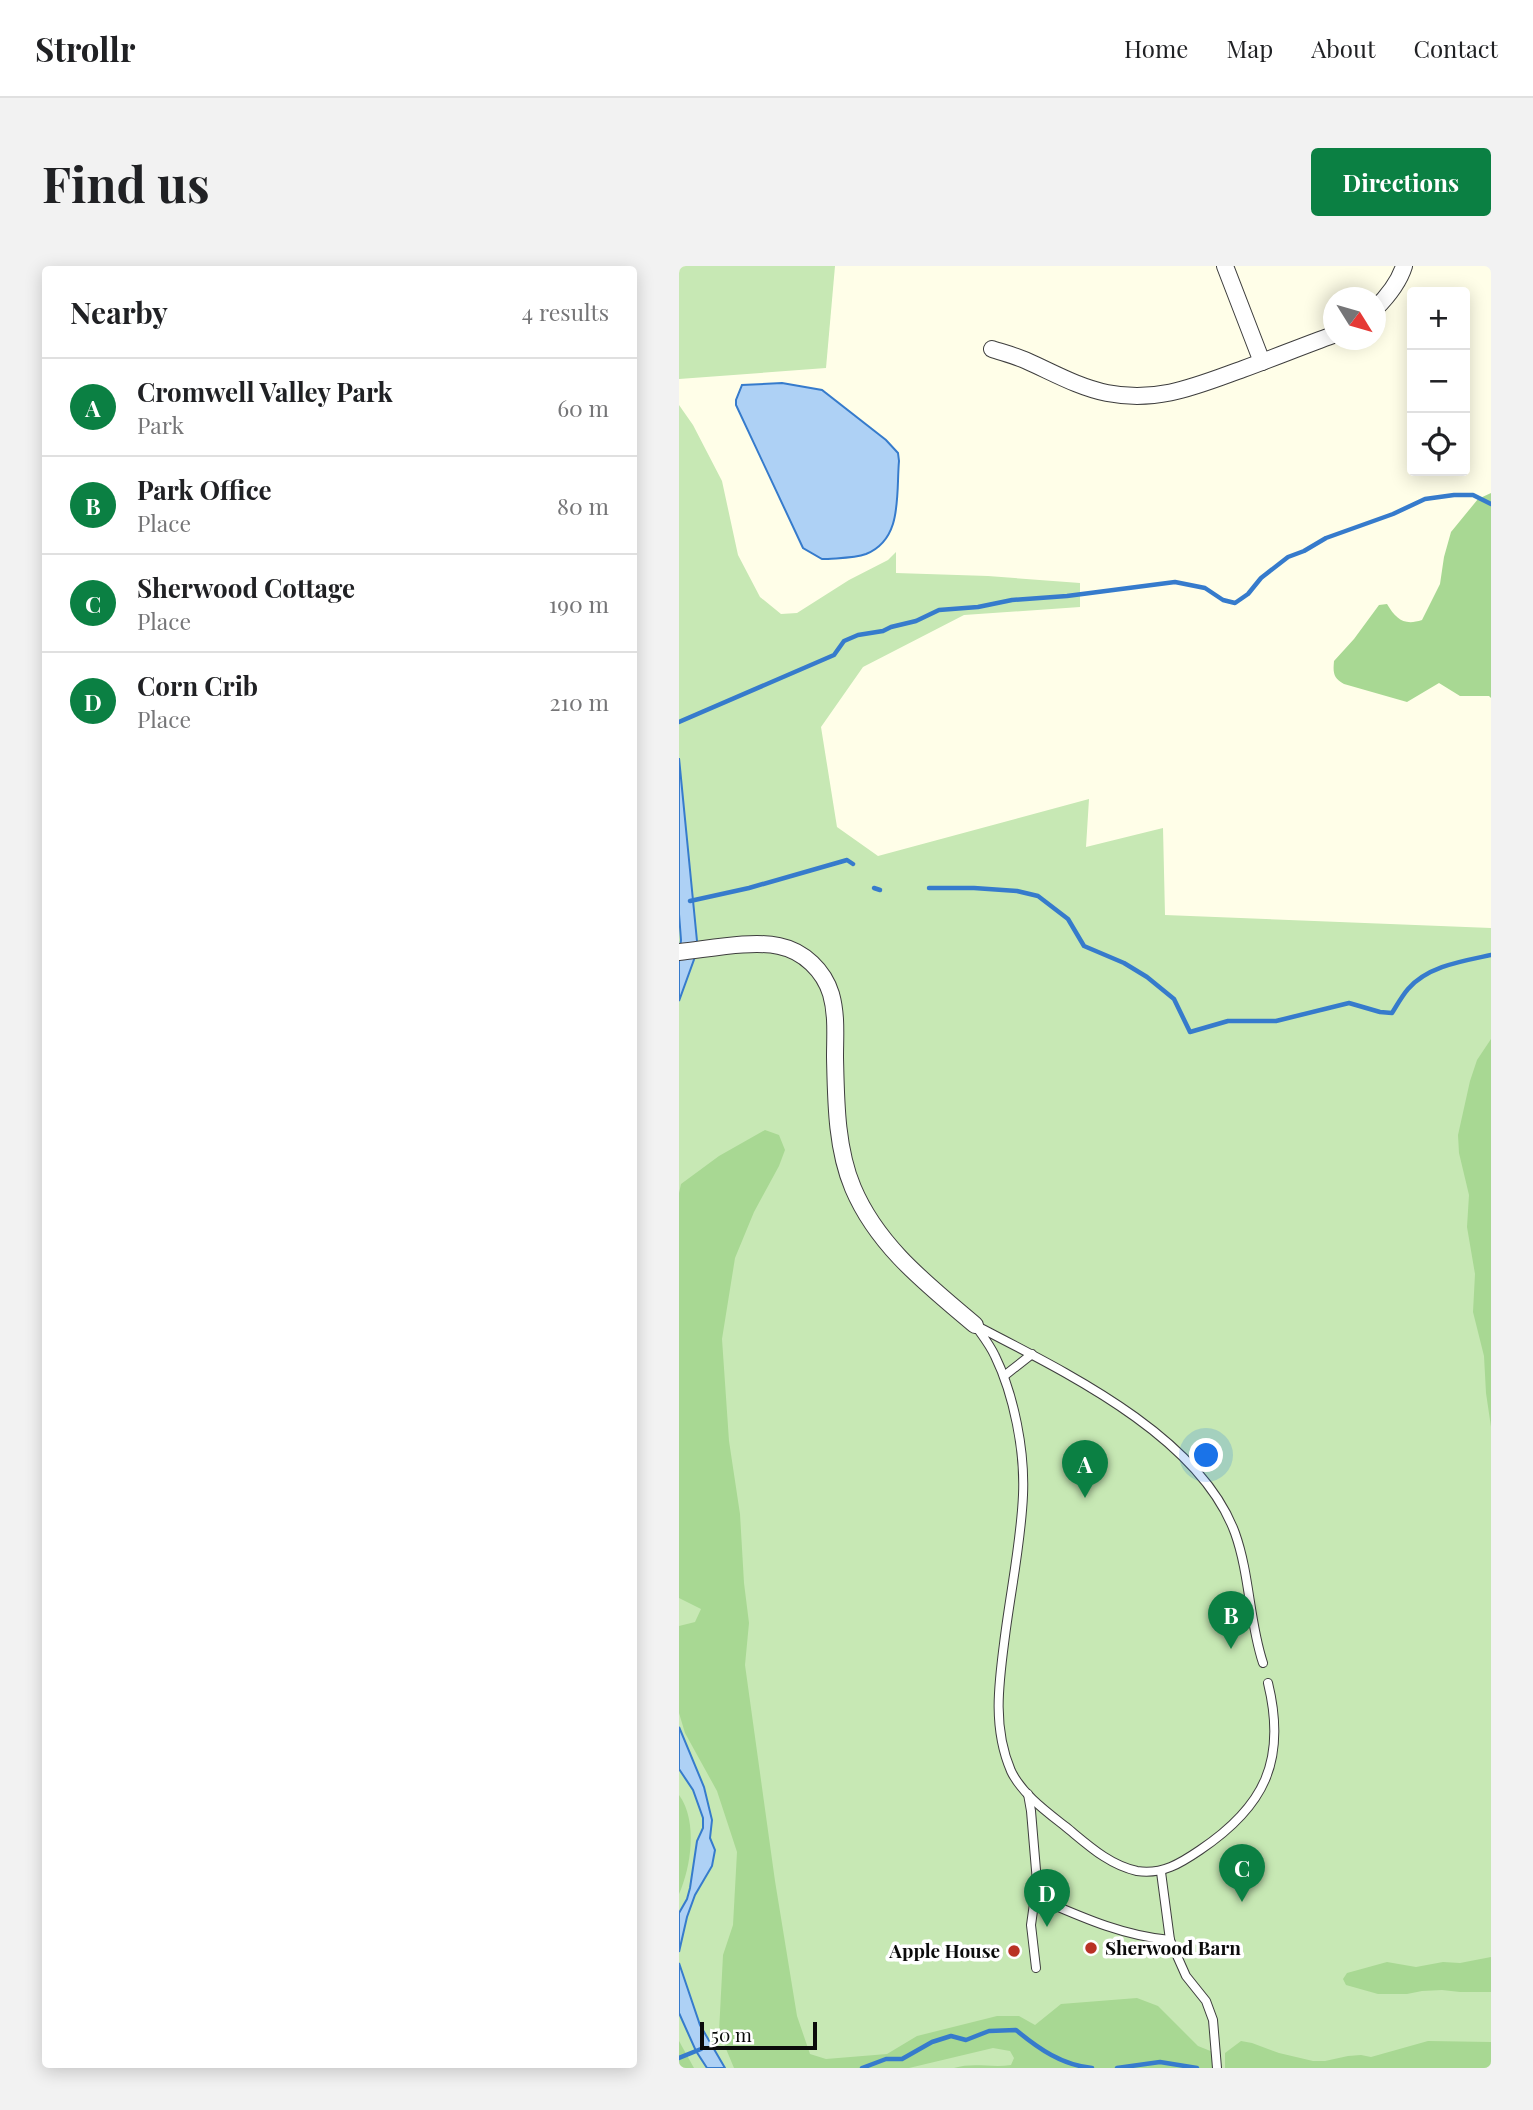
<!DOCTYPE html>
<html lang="en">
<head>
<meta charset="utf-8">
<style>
	body { margin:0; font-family:"Playfair Display",serif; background:#f2f2f2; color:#202124 }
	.controls { position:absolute; right:21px; top:21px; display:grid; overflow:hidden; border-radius:7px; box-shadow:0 4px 18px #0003 }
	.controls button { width:63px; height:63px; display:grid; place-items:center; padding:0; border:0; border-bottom:2px solid #e0e0e0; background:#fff; color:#202124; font:35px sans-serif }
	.compass { position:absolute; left:644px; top:21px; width:63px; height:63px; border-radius:50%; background:#fff; box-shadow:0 4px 18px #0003; rotate:127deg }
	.scale { position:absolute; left:21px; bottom:18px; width:117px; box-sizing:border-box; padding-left:7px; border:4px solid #0b0b0b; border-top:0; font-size:19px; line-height:24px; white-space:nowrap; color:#0b0b0b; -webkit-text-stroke:5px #fff; paint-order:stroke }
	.you { position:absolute; left:528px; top:1190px; width:24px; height:24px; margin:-18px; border:5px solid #fff; border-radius:50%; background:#1a73e8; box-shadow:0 0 0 10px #1a73e833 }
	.badge { display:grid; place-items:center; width:46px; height:46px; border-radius:50%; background:#0b8043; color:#fff; font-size:23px; font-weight:700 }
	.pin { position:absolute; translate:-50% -58px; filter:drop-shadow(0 2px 4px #0008) }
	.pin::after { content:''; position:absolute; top:37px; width:24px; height:21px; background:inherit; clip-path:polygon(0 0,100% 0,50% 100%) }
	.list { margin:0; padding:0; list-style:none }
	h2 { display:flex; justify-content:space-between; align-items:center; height:91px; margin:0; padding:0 28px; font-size:30px }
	h2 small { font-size:23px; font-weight:400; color:#757577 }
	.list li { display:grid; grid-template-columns:46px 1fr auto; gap:21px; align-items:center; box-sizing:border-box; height:98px; padding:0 28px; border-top:2px solid #e0e0e0 }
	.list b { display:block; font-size:26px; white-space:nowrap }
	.list p { margin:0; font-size:23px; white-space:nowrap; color:#757577 }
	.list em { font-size:23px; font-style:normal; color:#757577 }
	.icon { flex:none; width:38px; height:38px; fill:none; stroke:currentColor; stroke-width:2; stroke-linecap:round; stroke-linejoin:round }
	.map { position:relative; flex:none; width:812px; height:1802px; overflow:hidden; border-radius:7px }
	header { display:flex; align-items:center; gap:42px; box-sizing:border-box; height:98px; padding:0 35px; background:#fff; border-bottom:2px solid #e0e0e0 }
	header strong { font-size:33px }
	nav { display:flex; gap:38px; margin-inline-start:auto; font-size:24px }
	.intro { display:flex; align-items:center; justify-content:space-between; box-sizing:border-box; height:168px; padding:0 42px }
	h1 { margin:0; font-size:49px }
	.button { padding:18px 32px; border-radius:7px; background:#0b8043; color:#fff; font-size:24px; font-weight:700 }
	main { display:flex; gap:42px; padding:0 42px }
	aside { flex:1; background:#fff; border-radius:7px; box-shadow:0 4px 18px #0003 }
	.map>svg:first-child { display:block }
</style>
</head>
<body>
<header>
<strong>Strollr</strong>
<nav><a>Home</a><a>Map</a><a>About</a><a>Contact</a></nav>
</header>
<div class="intro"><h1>Find us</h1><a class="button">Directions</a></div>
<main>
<aside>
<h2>Nearby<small>4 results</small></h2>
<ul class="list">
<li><span class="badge">A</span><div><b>Cromwell Valley Park</b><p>Park</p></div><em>60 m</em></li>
<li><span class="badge">B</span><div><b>Park Office</b><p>Place</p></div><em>80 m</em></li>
<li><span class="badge">C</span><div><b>Sherwood Cottage</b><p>Place</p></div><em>190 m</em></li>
<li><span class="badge">D</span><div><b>Corn Crib</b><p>Place</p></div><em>210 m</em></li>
</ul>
</aside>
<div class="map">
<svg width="812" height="1802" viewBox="0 0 812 1802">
	<rect width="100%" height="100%" fill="#fffee8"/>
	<g fill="#c7e8b4">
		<polygon points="0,0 156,0 147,102 0,113"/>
		<polygon points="0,139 14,159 43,215 59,289 81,331 102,348 118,347 170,314 209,294 217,286 217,307 309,310 401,317 401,341 285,349 184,401 142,461 158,561 199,590 410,533 407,581 484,562 486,649 812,662 812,1802 0,1802"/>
	</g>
	<g fill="#a8d893">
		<path d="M 812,227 L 812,432 L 810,430 L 781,430 L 760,417 L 728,436 L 665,418 C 654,412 654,406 655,395 L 675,373 L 700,339 L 708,338 C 717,353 725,360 743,354 L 761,318 L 765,291 L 772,266 L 799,233 Z"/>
		<polygon points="812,773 812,1161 807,1127 805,1090 794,1046 796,1008 788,961 790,929 780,887 779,869 791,815 798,794"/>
		<path d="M 86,864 L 100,869 L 106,884 L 100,900 L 75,946 L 56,992 L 43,1073 L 50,1175 L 61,1248 L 65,1317 L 70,1357 L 66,1399 L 96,1615 L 118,1750 L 131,1788 L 147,1793 L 208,1788 L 238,1770 L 318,1750 L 340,1750 L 356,1759 L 382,1738 L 458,1732 L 479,1740 L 519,1780 L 534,1786 L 533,1802 L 275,1802 C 294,1796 312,1802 332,1799 L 335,1792 L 331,1785 L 314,1782 L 230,1802 L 55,1802 L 40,1766 L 44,1689 L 54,1659 L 58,1586 L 38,1525 L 6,1467 L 0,1447 L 0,1360 L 16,1356 L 22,1343 L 0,1332 L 0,927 L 2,918 L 40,890 Z"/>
		<path d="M 0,1529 C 19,1555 12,1601 0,1628 Z"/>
		<polygon points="812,1691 812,1726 781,1726 763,1724 743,1725 728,1728 699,1728 667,1719 664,1713 668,1707 708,1696 737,1701 764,1696 781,1697"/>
		<polygon points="0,1775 15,1802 0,1802"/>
		<polygon points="562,1775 573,1777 600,1787 634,1795 646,1795 669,1790 682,1789 692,1791 749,1775 812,1776 812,1802 546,1802 546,1787"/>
	</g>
	<g fill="#aed1f5" stroke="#367bcc" stroke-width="2">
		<path d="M 103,117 L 143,124 L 207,174 L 219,187 L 220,195 C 217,229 224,273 187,288 C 176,292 161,292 149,293 L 143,293 L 124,282 L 57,139 L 57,134 L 63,119 Z"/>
		<polygon points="0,492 18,675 17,688 0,735 0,694 2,674 0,648"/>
		<polygon points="0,1461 25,1521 33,1554 31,1572 36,1584 33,1600 16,1629 8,1651 0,1686 0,1647 8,1633 11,1622 18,1575 24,1562 24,1552 14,1524 0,1503"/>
		<polygon points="0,1697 21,1759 46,1802 28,1802 17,1785 0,1747"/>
	</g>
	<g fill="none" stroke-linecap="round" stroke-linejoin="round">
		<g stroke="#367bcc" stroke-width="4.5">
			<polyline points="0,456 155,389 165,375 179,369 204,365 212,361 237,355 260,344 299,341 333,334 388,330 496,316 526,322 544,334 556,337 569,328 582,312 609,291 625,285 647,272 714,248 746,233 775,229 794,229 812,238"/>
			<polyline points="195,622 201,624"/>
			<path d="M 250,622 L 295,622 L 338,625 L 359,630 L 389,653 L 405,680 L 445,697 L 468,711 L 495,733 L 511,766 L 549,755 L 597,755 L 670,737 L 701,746 L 713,747 C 718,739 723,730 729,723 C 749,700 784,695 812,689"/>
			<polyline points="11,635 70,622 168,594 174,598"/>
			<polyline points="0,1792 22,1783"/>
			<path d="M 183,1802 L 207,1793 L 223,1793 L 253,1776 L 272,1770 L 287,1774 L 310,1765 L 337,1764 C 360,1783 383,1799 413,1802"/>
			<polyline points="438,1802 481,1796 518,1802"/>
		</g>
		<g stroke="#3e3e3e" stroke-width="10">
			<g id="service">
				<polyline points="325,1110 353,1088"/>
				<path d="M 584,1397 C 570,1355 571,1309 556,1267 C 520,1169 384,1105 296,1059 C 303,1069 311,1079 316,1090 C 335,1129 346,1185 344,1229 C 342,1276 332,1323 326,1370 C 320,1416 313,1461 332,1505 C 343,1528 368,1546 387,1561 C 409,1579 430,1599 458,1605 C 483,1609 502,1597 521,1584 C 585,1541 608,1495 589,1417"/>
				<polyline points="349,1528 352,1545 358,1616 352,1659 357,1702"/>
				<polyline points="482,1606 491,1674 507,1710 527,1735 534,1754 538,1802"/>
				<path d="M 356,1631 C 400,1650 443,1670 491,1674"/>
			</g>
		</g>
		<g stroke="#3e3e3e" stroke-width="18">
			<g id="minor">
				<polyline points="546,0 583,96"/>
				<path d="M 696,43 C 708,31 720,16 725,0"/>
				<path d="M 313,83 C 325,87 337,90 348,95 C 375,107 399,121 428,127 C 479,137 517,120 564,103 C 594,92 624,80 654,69"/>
				<path d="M 0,686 C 29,683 73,674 100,680 C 125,685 145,705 152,728 C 158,749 156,771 156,791 C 157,834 157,882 174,922 C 199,981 249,1019 296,1059"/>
			</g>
		</g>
		<use href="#service" stroke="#fff" stroke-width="8"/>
		<use href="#minor" stroke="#fff" stroke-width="16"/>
	</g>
	<g fill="#b93225" stroke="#fff" stroke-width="2.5">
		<circle cx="412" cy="1682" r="7"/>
		<circle cx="335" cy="1685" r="7"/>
	</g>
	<g text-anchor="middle" stroke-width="7" stroke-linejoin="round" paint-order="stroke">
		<g font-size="19" font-weight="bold" fill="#0b0b0b" stroke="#fff" text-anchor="start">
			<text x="426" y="1689">Sherwood Barn</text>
			<text x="321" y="1692" text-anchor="end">Apple House</text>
		</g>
	</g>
</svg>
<div class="controls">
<button>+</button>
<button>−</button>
<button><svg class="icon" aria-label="locate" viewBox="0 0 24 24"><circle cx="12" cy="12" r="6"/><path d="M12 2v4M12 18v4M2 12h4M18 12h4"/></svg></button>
</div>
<svg class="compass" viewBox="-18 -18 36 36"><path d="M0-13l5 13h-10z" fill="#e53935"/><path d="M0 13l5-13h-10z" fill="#757577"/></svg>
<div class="scale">50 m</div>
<div class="you"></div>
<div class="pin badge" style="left:406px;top:1232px">A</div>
<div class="pin badge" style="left:552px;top:1383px">B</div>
<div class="pin badge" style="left:563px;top:1636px">C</div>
<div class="pin badge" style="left:368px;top:1661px">D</div>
</div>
</main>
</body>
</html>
